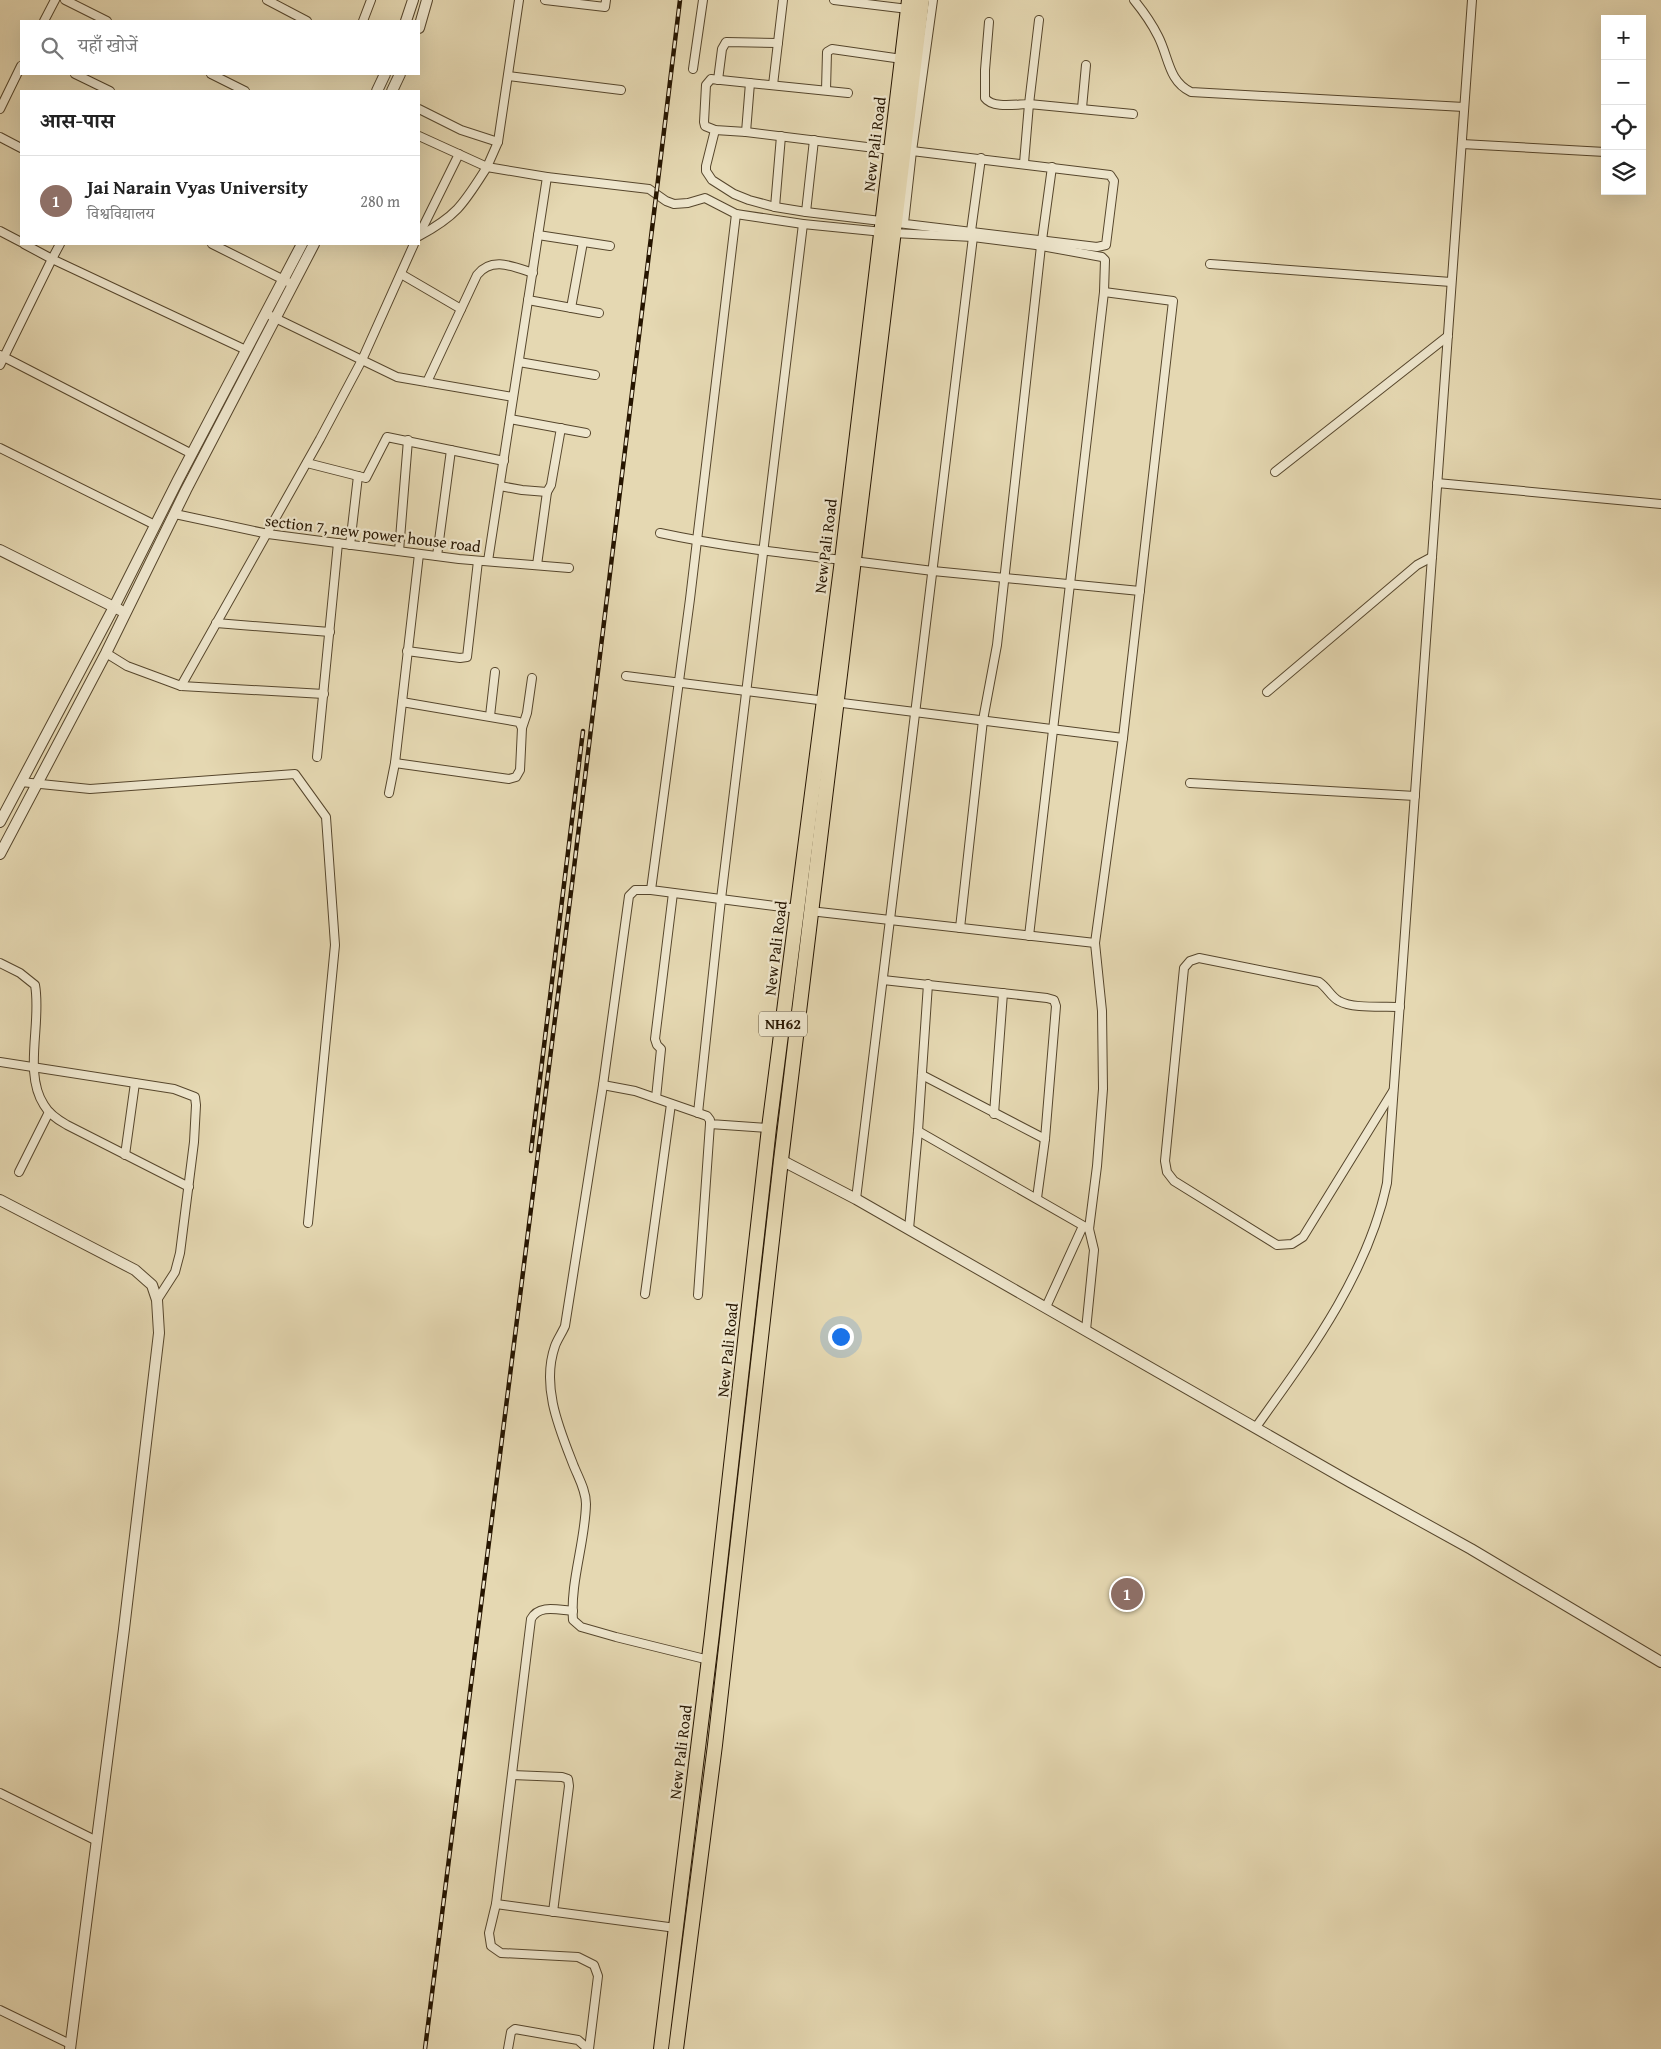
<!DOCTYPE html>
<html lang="hi">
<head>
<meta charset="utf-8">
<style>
	body { margin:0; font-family:"Gentium Book Plus","Noto Serif Devanagari",serif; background:#f2f2f2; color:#222 }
	.controls { position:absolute; right:15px; top:15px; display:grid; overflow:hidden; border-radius:0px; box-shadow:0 5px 20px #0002 }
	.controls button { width:45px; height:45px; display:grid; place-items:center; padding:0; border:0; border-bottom:1px solid #e0e0e0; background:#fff; color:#222; font:25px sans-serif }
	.you { position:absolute; left:840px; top:1336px; width:18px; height:18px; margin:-12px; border:4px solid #fff; border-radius:50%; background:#1a73e8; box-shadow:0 0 0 8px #1a73e833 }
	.badge { display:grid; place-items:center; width:32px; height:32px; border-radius:50%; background:#8f2418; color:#fff; font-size:16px; font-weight:700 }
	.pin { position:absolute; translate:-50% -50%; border:2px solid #fff; box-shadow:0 1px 5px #0006 }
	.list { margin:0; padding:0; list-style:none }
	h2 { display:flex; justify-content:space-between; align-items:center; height:65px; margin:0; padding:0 20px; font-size:21px }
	h2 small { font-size:16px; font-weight:400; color:#767676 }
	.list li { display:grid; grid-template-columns:32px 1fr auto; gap:15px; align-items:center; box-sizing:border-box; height:90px; padding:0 20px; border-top:1px solid #e0e0e0 }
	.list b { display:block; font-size:19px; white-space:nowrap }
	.list p { margin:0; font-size:16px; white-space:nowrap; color:#767676 }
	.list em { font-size:16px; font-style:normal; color:#767676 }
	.icon { flex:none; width:28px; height:28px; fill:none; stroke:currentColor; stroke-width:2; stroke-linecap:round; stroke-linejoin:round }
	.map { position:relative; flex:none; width:1661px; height:2049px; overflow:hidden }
	.search { position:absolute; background:#fff; box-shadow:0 5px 20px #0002; left:20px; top:20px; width:400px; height:55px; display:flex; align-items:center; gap:12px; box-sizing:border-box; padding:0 18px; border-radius:0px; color:#767676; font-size:19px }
	.panel { position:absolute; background:#fff; box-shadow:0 5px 20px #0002; left:20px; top:90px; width:400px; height:155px; border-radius:0px }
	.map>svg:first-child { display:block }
</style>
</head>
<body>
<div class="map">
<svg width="1661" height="2049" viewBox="0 0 1661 2049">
	<rect width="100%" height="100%" fill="#e5d8b2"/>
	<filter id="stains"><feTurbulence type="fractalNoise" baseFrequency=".004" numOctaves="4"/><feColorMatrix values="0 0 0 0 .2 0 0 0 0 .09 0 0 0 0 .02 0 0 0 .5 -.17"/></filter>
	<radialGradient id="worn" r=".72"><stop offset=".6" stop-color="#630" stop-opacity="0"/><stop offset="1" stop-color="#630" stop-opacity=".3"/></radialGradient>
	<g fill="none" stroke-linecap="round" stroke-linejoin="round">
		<g stroke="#56462c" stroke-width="10">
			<g id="minor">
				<polyline points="65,0 107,21"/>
				<polyline points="267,0 307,21"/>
				<polyline points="545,0 605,7 606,0"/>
				<polyline points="834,0 908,9"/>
				<path d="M 1134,0 C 1143,11 1152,24 1158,36 C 1169,57 1168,81 1191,92 L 1464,107"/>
				<polyline points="44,21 55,0"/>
				<polyline points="363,21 371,0"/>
				<path d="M 989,22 L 985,70 L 985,98 C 993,109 1017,104 1029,104 L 1039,20"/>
				<polyline points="693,69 703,0"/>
				<polyline points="75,74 110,91"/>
				<polyline points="211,74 245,91"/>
				<polyline points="508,76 621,90"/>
				<polyline points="718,80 722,49 726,42 778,43"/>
				<polyline points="773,85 783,0"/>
				<polyline points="826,90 827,52 832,49 902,59"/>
				<polyline points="848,93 711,79 706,85 704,122 705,126 715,130 746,132 891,150"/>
				<polyline points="1082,108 1086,65"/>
				<polyline points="0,109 21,66"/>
				<polyline points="419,109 461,130 498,142"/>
				<polyline points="715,130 706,166 706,171 712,180 734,194 749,200 775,207 806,212 1097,247 1106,245 1114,181 1110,175 912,151 904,223"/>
				<polyline points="746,132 750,83"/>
				<polyline points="419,136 487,167 498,142 519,0"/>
				<polyline points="0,137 21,148"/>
				<polyline points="1462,144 1605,152"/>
				<polyline points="912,151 933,0"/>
				<polyline points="1024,163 1029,104 1133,114"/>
				<polyline points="775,207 781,136"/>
				<polyline points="806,212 814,140"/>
				<polyline points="736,214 690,599 651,890 798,909"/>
				<polyline points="0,231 21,242"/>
				<polyline points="971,231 981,158"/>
				<polyline points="419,235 459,154"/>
				<polyline points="538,235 610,246"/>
				<path d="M 419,236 C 458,215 464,203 487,167 L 547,177 L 649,189 L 666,201 L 674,204 L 688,203 L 705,198 L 736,214 L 803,224 L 893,233 L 973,237 L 1036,245 L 1102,257 L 1105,260 L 1104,292 L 1029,936"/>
				<polyline points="1042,240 1052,167"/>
				<polyline points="60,244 52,259 246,350"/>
				<polyline points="212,244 292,284"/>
				<polyline points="1210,264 1451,282"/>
				<polyline points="401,274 461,309"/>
				<polyline points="528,300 599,313"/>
				<polyline points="571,308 583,242"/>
				<polyline points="271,316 397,377 513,397"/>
				<polyline points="0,355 192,454"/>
				<polyline points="519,362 595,375"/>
				<polyline points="0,365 52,259 24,244"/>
				<path d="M 427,382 L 477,275 C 492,256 514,267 533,273"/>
				<polyline points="510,419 586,433"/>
				<polyline points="0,448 155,525"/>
				<polyline points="307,463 366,478 387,437 504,461"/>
				<polyline points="1275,472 1448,336"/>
				<polyline points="1437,483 1661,504"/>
				<polyline points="500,486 522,490 547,492 551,485 561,428"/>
				<polyline points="175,514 268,534 459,559 569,568"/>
				<path d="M 660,533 C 720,546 781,553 842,560"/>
				<polyline points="350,545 358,476"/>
				<polyline points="399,551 408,440"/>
				<polyline points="437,556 451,450"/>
				<polyline points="488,561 547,177"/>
				<polyline points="853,561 933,571 1140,591"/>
				<polyline points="537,565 547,492"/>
				<polyline points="216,623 330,632"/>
				<polyline points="407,651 460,658 467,657 478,561"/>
				<polyline points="106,653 127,666 181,686 324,694"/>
				<polyline points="626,676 1123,738"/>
				<polyline points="181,686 320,439 362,360 414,244"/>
				<polyline points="1267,692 1417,565 1432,557"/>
				<polyline points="490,716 495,672"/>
				<polyline points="522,728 527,713 532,678"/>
				<polyline points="317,757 338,543"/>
				<polyline points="395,763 509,779 516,777 520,770 522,728 519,722 402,702"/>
				<polyline points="21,782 90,789 295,774 326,817 335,945 308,1223"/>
				<polyline points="1190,783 1415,796"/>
				<polyline points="389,793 395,763 419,554"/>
				<path d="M 651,890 L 635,890 L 629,896 L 603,1085 L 565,1326 C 562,1333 557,1340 555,1346 C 541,1386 559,1428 573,1464 C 578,1477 586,1490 586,1504 C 585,1543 570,1582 573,1620 L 581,1627 L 616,1637 L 709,1660"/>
				<polyline points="810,911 1095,943"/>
				<polyline points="960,928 983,720 997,645 1041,246"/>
				<path d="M 0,963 L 20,973 L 35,985 C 42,1022 23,1073 44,1105 C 49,1114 58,1120 67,1125 L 189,1187"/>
				<polyline points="883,980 1047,998 1054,1000 1056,1006 1045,1139 1037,1198"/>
				<polyline points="0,1062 174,1089 195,1097 196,1105 194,1142 180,1253 175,1272 157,1300"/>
				<polyline points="922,1075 1045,1139"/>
				<polyline points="603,1085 635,1091 707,1116 710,1120 710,1124 769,1128"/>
				<path d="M 1393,1091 L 1303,1237 L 1292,1244 L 1277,1245 L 1174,1181 L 1167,1172 L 1165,1161 L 1184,968 L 1190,961 L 1199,958 L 1319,982 C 1327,987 1331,997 1339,1001 C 1353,1009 1383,1006 1400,1007"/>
				<polyline points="656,1098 661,1049 657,1045 655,1039 673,893"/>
				<polyline points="698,1113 721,899 803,224"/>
				<polyline points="994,1114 1003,993"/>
				<polyline points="918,1131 1089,1229"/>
				<polyline points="125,1155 135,1083"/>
				<polyline points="19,1172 49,1112"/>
				<polyline points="856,1199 973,237"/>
				<polyline points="909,1229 918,1131 928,984"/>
				<polyline points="645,1294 671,1104"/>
				<polyline points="698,1295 710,1124"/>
				<polyline points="1046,1307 1083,1226"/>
				<polyline points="1086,1330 1094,1250 1089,1229 1097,1166 1103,1089 1102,1011 1095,943 1123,738 1173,301 1104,292"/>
				<path d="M 1256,1427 C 1309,1353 1368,1274 1387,1183 L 1472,0"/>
				<path d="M 573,1611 C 558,1610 539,1604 531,1619 L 496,1904 L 489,1933 L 491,1946 L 501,1953 L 578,1957 L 594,1965 L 598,1976 L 589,2049"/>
				<polyline points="512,1775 562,1777 568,1779 569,1786 553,1912"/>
				<polyline points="0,1793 97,1841"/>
				<polyline points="496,1904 676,1928"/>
				<polyline points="0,2010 70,2044"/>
				<polyline points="508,2049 511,2032 515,2029 578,2040 588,2049"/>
			</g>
		</g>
		<g stroke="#56462c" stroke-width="12">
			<g id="tertiary">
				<polyline points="406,21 413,0"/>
				<polyline points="419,28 427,0"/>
				<polyline points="377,91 385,74"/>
				<polyline points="392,91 400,74"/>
				<polyline points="0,550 120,610"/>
				<polyline points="0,822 114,607 178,480 302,244"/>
				<polyline points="0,854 106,653 186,490 314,244"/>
				<polyline points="781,1160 856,1199 1350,1482 1471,1549 1661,1662"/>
				<polyline points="0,1200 135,1270 152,1285 157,1300 159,1333 124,1629 70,2049"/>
			</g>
		</g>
		<g stroke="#261500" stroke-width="16">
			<g id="trunk">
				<polyline points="661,2049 712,1634 769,1128 842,560 909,0"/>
				<polyline points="676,2049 715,1745 781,1160 922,0"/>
			</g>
		</g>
		<use href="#minor" stroke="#eee6cd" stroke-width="8"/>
		<use href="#tertiary" stroke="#eee6cd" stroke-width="10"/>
		<use href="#trunk" stroke="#e5d8b2" stroke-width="14"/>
		<g stroke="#261500" stroke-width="4.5">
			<g id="rail">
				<polyline points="531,1151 583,731"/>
				<polyline points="425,2049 573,876 680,0"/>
			</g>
		</g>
		<use href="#rail" stroke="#eee6cd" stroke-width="2.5" stroke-dasharray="8" stroke-linecap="butt"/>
	</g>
	<g text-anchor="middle" stroke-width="4.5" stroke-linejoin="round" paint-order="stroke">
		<rect fill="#eee6cd" stroke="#62543e" stroke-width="1" x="759" y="1011.5" width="48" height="25" rx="4"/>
		<g font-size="15" font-weight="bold" fill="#261500">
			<text x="783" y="1029">NH62</text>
		</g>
		<g font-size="16" fill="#261500" stroke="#eee6cd">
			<text transform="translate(874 144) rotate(-83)" y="6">New Pali Road</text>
			<text transform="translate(373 533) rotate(7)" y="6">section 7, new power house road</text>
			<text transform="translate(825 546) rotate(-83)" y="6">New Pali Road</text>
			<text transform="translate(775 948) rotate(-83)" y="6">New Pali Road</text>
			<text transform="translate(727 1350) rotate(-84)" y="6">New Pali Road</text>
			<text transform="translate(680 1752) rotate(-83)" y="6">New Pali Road</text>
		</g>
	</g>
	<rect width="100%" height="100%" filter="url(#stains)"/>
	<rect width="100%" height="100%" fill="url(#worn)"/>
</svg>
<div class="controls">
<button>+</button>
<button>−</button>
<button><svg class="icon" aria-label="locate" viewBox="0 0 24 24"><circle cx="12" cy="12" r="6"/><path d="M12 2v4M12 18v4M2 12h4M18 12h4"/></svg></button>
<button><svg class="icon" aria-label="layers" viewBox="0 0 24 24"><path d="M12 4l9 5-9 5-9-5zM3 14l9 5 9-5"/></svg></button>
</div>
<div class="you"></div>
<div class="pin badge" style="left:1127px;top:1594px;background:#8d6e63">1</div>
<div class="search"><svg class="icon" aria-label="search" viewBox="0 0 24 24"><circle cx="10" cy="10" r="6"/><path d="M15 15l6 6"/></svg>यहाँ खोजें</div>
<section class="panel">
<h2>आस-पास<small></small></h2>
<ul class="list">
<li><span class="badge" style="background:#8d6e63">1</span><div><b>Jai Narain Vyas University</b><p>विश्वविद्यालय</p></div><em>280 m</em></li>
</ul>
</section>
</div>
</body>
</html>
